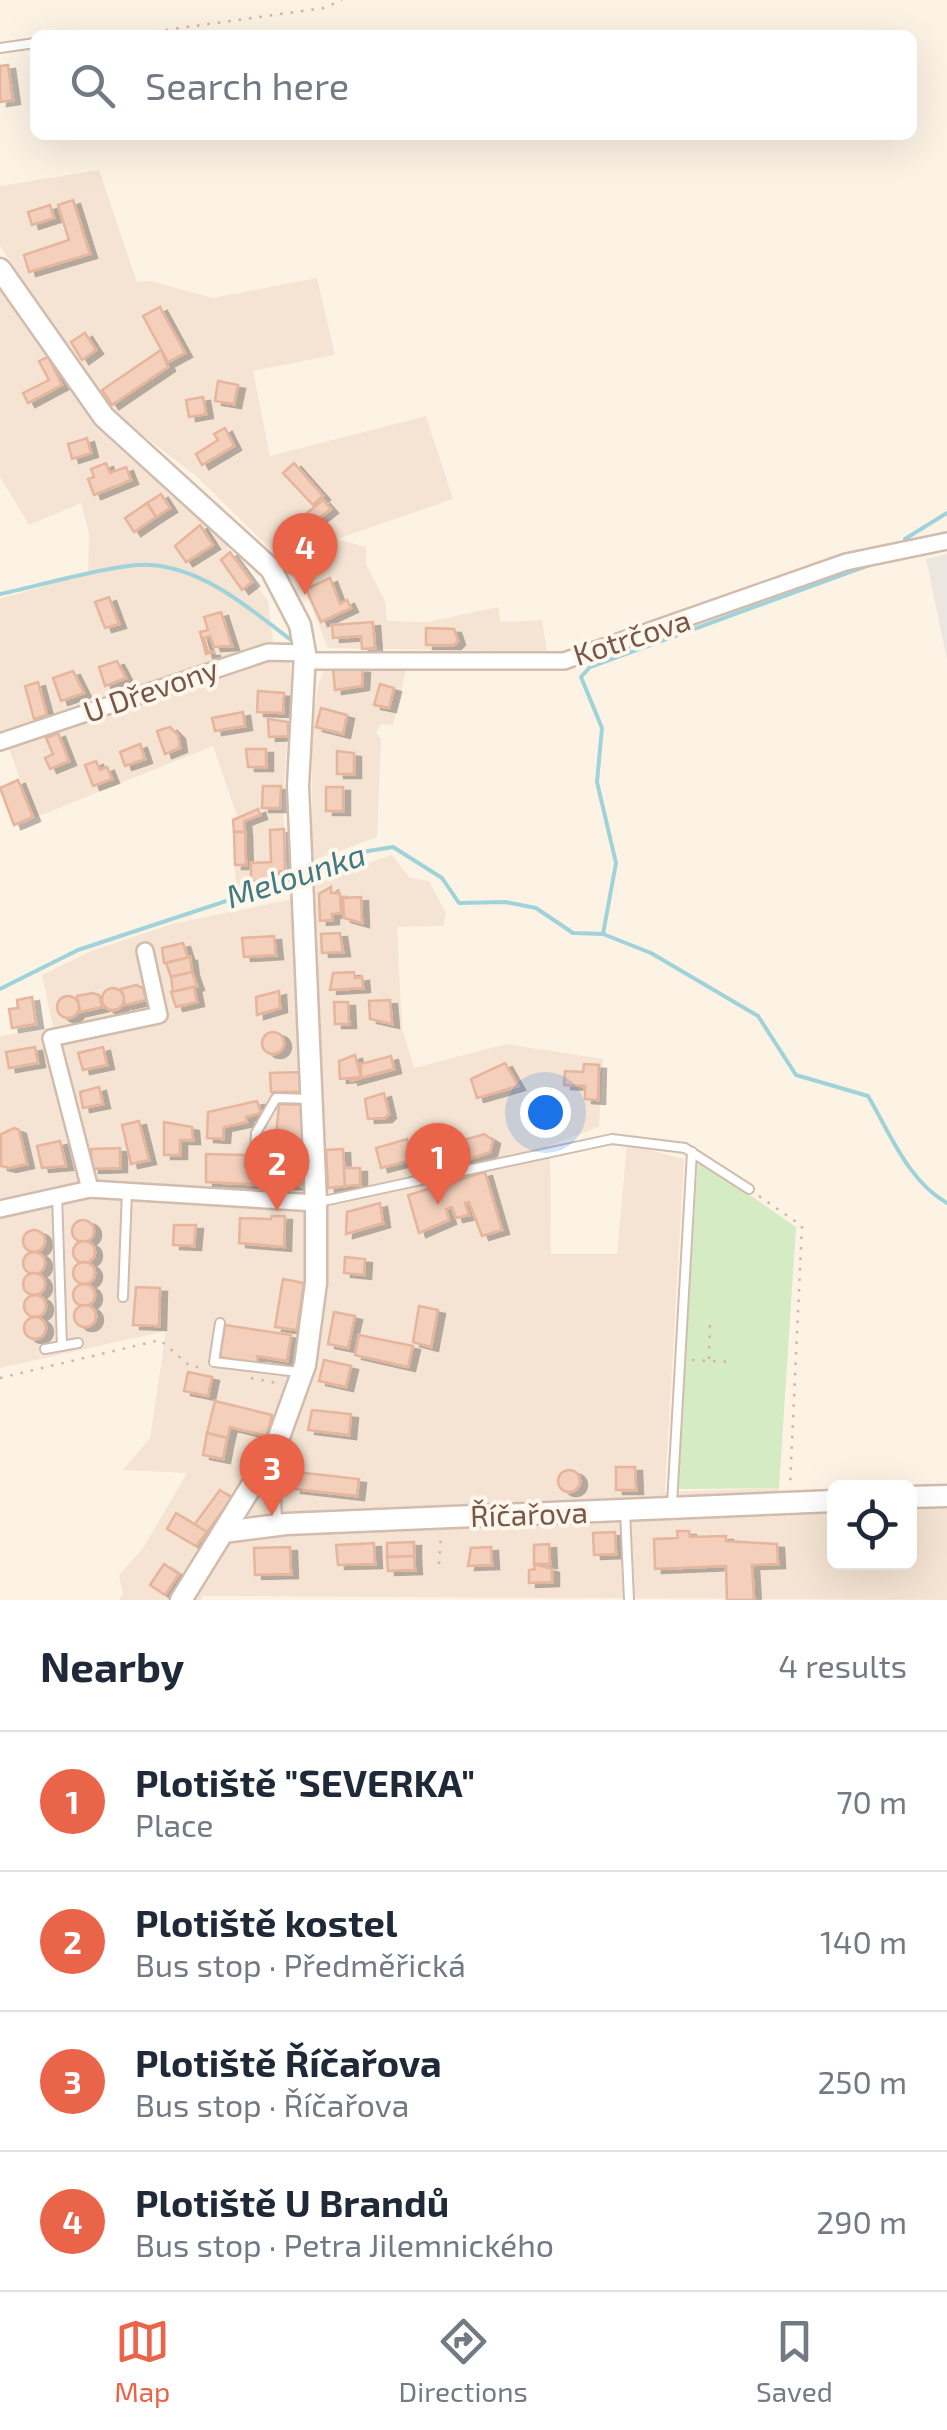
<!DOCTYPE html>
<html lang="en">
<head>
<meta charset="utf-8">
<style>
	body { margin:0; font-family:"Exo 2",sans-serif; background:#f6f6f7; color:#1f2937 }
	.controls { position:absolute; right:30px; bottom:30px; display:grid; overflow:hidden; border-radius:15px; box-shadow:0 10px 40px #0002 }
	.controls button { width:90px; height:90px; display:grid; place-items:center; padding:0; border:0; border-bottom:2px solid #e0e1e3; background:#fff; color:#1f2937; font:50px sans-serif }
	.you { position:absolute; left:545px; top:1112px; width:35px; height:35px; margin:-25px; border:8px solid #fff; border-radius:50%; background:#1a73e8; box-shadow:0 0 0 15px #1a73e833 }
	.badge { display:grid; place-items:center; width:65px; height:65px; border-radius:50%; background:#e96448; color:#fff; font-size:32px; font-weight:700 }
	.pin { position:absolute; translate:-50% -82px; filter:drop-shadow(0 2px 5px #0008) }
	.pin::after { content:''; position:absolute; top:52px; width:35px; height:30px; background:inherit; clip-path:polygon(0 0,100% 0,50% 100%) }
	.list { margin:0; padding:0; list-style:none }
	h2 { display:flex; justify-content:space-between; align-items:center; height:130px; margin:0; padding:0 40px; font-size:42px }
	h2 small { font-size:32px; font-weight:400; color:#747a83 }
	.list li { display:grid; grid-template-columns:65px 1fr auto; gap:30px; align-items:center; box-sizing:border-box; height:140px; padding:0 40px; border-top:2px solid #e0e1e3 }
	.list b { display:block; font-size:38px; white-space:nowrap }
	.list p { margin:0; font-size:32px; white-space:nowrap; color:#747a83 }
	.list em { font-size:32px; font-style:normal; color:#747a83 }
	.icon { flex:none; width:55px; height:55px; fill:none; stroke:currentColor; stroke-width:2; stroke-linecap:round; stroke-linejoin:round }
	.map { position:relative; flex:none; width:947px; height:1600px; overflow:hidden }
	.search { position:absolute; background:#fff; box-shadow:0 10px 40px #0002; left:30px; right:30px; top:30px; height:110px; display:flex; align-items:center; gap:25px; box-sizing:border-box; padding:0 35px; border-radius:15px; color:#747a83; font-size:38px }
	.sheet { height:690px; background:#fff }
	nav { display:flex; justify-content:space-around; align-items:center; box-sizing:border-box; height:140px; border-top:2px solid #e0e1e3; background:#fff; font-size:28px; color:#747a83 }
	nav a { display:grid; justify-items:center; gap:5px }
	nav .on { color:#e96448 }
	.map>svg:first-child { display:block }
</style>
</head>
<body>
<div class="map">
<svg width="947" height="1600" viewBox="0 0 947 1600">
	<defs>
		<filter id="shadow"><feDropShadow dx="7" dy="4" stdDeviation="0" flood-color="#0004"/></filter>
	</defs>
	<rect width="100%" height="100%" fill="#fdf3e5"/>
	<g fill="#f5e4d3">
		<polygon points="99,170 137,282 151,281 213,298 317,278 335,355 253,371 270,456 426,416 453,499 337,539 366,547 366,564 385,601 387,621 428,622 498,607 501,622 542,620 547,652 328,648 303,586 283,561 196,476 113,412 0,246 0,186"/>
		<polygon points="0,286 120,449 228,542 227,548 268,601 273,642 290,663 291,677 283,804 286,871 282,882 236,890 232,818 237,816 213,746 34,818 8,746 0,747 0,599 88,573 89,533 81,503 29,525 0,477"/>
		<polygon points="334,667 406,670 393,725 381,724 376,733 381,739 377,837 312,861 312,731 318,685 325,669"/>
		<polygon points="392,855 410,878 429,881 446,913 443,926 397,927 402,1028 414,1068 506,1044 603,1059 599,1127 550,1145 551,1254 617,1254 627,1144 684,1159 665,1492 779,1488 779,1515 834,1512 834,1562 910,1562 910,1508 947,1505 947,1600 203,1596 201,1600 119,1600 123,1594 119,1575 143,1548 187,1473 123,1470 150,1438 166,1331 0,1368 0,1036 53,1027 42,975 91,951 172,924 288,900 312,882"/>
	</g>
	<polygon fill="#ede5df" points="947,554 947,659 926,559"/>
	<polygon fill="#d5ebc3" points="698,1159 796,1227 779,1488 677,1489"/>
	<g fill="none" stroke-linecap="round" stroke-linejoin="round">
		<g stroke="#9fd3d9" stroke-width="4">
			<polyline points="905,539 947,513"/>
			<path d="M 0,594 C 35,587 120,562 151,565 C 205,569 250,609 291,640"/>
			<path d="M 310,872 L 356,853 L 393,847 L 442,878 L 459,903 L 505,902 L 536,908 L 573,933 L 603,934 L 651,953 L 758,1016 L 796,1075 L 868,1096 C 890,1133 908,1181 947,1203"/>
			<polyline points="603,934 616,863 597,782 602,728 581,677 590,667 872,564"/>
			<polyline points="0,989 78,950 296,878"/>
		</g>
	</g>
	<g fill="#f3cfbc" stroke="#e6b59c" stroke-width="2.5" filter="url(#shadow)">
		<polygon points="8,65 13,100 0,102 0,66"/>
		<polygon points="73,200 90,254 29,272 24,255 69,240 58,205"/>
		<polygon points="50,205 54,218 32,225 28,212"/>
		<polygon points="160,307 185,353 168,362 143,316"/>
		<polygon points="85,333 96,350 82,360 71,342"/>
		<polygon points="161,350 168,367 112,405 102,390"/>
		<polygon points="48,357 62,385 28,403 23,393 49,380 39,361"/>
		<polygon points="218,381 238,385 234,404 215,401"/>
		<polygon points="203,397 206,414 189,417 186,400"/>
		<polygon points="225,428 234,446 202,465 196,454 218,440 214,434"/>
		<polygon points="87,438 91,453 72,459 68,444"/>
		<polygon points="106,463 110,473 126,467 131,480 94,495 88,479 94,477 91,469"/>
		<polygon points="294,463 323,496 313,505 283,473"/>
		<polygon points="161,494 170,508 156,517 147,503"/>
		<polygon points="323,500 331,509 308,527 301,518"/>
		<polygon points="147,503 156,517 134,532 125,518"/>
		<polygon points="200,525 213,545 186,562 175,546"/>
		<polygon points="230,552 252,582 242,590 221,560"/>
		<polygon points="330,578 340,604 347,600 351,608 321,622 306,589"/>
		<polygon points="109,597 119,624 105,628 95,602"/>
		<polygon points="221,612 232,646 214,647 210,636 204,638 208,652 214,652 206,654 200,632 208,630 204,617"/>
		<polygon points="373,622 375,648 362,649 361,636 333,638 332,625"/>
		<polygon points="426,628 454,629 458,641 454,645 426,645"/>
		<polygon points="117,661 126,678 105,686 99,667"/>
		<polygon points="333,668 363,669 362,686 335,690"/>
		<polygon points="73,671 84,693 61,701 53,678"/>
		<polygon points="38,682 47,715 34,719 25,686"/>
		<polygon points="380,684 394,688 389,708 374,705"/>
		<polygon points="258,691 284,693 283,713 257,712"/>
		<polygon points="321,708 347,715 343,734 316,727"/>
		<polygon points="243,712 245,726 215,731 212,718"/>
		<polygon points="268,719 288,722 288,736 269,737"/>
		<polygon points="170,727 178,735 180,748 165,754 157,731"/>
		<polygon points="58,733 69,761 50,769 45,758 53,754 46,738"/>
		<polygon points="140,744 145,759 125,766 120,752"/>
		<polygon points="246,749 266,749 266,767 248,767"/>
		<polygon points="337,751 354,753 354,774 337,774"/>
		<polygon points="96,761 100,770 107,767 112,779 93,786 85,765"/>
		<polygon points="18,780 33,817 14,825 0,788"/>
		<polygon points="263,786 281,786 280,808 262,808"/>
		<rect x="326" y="787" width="17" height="24"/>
		<polygon points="258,809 260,815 244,821 245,832 234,832 233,820"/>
		<polygon points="284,829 285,871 272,872 273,880 251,881 251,863 271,862 270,830"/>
		<polygon points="234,832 245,832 246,865 235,865"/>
		<polygon points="331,887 331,893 340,893 341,913 332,914 332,920 320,921 319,894"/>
		<polygon points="361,897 362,923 344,918 343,898"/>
		<polygon points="340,933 343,952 322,953 321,934"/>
		<polygon points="274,936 276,955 244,957 242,938"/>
		<polygon points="183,943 188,958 164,963 162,948"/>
		<polygon points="190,957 192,972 171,977 166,963"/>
		<polygon points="192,972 197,986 173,992 171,977"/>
		<polygon points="354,972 355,978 362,977 363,988 330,990 333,973"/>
		<polygon points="136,985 143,988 146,1000 125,1005 121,989"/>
		<polygon points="194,987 197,1002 176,1007 171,992"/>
		<circle cx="113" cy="999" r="11"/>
		<polygon points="279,991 280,1008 257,1015 256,997"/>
		<polygon points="92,993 99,995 102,1007 80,1012 77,996"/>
		<circle cx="68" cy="1007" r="11"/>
		<polygon points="32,997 36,1024 12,1028 9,1009 18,1008 17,1000"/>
		<polygon points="390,1000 392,1024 370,1019 369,1001"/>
		<polygon points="334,1002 348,1002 349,1024 335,1024"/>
		<circle cx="273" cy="1043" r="11"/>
		<polygon points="35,1047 38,1063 9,1068 6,1052"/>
		<polygon points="103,1047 107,1065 83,1070 78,1053"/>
		<polygon points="355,1055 361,1077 340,1079 339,1061"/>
		<polygon points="391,1056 394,1069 350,1081 361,1077 361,1064"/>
		<polygon points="505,1063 518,1086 477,1098 471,1079"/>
		<polygon points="584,1064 599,1065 598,1100 585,1099 585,1086 564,1085 565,1071 583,1072"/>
		<polygon points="302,1072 302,1092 271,1092 270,1073"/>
		<polygon points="99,1087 103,1104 83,1108 80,1092"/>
		<polygon points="384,1093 389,1114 385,1118 368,1119 365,1099"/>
		<polygon points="257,1101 261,1113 246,1117 247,1122 224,1127 223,1139 207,1138 208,1112"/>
		<polygon points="279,1104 303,1105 302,1165 279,1161 279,1149 275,1149"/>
		<polygon points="139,1121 149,1160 131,1164 122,1125"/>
		<polygon points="164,1122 192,1127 193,1140 180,1140 180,1155 164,1155"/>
		<polygon points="14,1128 19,1130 27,1164 9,1168 1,1166 1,1134"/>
		<polygon points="484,1134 493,1140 490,1152 453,1165 447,1145"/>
		<polygon points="407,1139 412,1160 381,1168 376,1148"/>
		<polygon points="60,1141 66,1166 42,1168 37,1146"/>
		<polygon points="120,1148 120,1168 92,1169 91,1149"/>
		<polygon points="343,1149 345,1186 328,1188 326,1150"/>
		<polygon points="206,1154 246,1155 245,1166 271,1167 271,1185 206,1182"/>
		<polygon points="271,1167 301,1167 301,1186 271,1184"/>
		<polygon points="344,1168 360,1168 360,1185 345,1186"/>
		<polygon points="485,1172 502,1230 482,1236 469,1202 465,1203 469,1215 456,1218 452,1207 446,1209 449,1220 419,1233 408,1195"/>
		<polygon points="380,1203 383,1223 346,1234 347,1212"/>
		<polygon points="272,1216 285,1216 284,1247 239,1243 240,1218 271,1219"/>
		<circle cx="83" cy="1231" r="11"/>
		<polygon points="174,1225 196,1225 194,1246 173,1245"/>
		<circle cx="34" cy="1241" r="11"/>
		<circle cx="84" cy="1252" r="11"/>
		<circle cx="34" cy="1263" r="11"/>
		<polygon points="345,1257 365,1259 364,1275 344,1273"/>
		<circle cx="84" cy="1273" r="11"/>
		<circle cx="34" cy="1284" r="11"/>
		<polygon points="283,1279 304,1283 297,1330 275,1327"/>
		<circle cx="84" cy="1295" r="11"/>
		<polygon points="136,1287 160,1288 159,1326 133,1325"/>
		<circle cx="35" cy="1306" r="11"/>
		<circle cx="85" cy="1316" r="11"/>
		<polygon points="419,1306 438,1310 431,1347 413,1342"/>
		<polygon points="334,1312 355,1316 348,1348 328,1344"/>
		<circle cx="35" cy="1328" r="11"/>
		<polygon points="225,1325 291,1335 287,1361 257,1356 258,1364 220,1357"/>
		<polygon points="359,1335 413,1346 408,1367 355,1355"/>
		<polygon points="324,1360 351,1366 346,1387 319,1381"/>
		<polygon points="188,1372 212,1377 208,1396 184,1391"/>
		<polygon points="215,1401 272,1415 267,1436 230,1427 227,1438 207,1433"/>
		<polygon points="312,1410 351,1414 349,1435 308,1430"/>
		<polygon points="207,1433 227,1438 223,1459 203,1455"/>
		<polygon points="616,1467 635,1467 636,1490 616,1490"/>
		<circle cx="569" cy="1481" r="11"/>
		<polygon points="296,1472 359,1479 357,1496 294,1489"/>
		<polygon points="220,1490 232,1498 207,1532 194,1525"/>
		<polygon points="176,1513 207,1532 196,1546 167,1529"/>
		<polygon points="677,1531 689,1531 690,1537 726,1536 726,1541 777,1544 778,1564 752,1565 754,1600 727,1600 726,1566 655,1569 654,1539 678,1538"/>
		<polygon points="615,1532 616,1554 594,1555 593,1533"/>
		<polygon points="414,1542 414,1556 387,1557 387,1543"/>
		<polygon points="374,1543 375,1564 338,1565 336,1545"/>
		<polygon points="549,1544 550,1564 534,1564 534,1545"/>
		<polygon points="290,1547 291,1574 255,1575 254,1548"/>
		<polygon points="491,1547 492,1565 468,1566 471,1548"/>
		<polygon points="414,1556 415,1570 388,1571 387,1557"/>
		<polygon points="164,1564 179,1574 165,1595 150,1585"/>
		<polygon points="534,1564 552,1569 552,1582 529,1583 529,1570 535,1569"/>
	</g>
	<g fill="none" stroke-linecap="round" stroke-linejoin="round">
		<g stroke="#d1bcad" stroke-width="12">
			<g id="service">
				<polyline points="0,48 35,43"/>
				<polyline points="255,1154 256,1133 276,1098 311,1099"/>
				<polyline points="57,1195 62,1346"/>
				<polyline points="319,1202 612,1139 685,1148 749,1189"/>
				<polyline points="123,1297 127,1191"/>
				<polyline points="220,1323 214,1362 298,1372"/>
				<polyline points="45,1349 78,1343"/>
				<polyline points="275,1458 277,1524"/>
				<polyline points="672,1504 692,1152"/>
				<polyline points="625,1511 629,1600"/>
			</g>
		</g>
		<g stroke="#d1bcad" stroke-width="20">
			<g id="minor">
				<polyline points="305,661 564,661 846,562 947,541"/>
				<polyline points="0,742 268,652 305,653"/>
				<polyline points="90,1189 51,1038 159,1015 145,951"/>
				<polyline points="0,1209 90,1189 316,1203"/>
			</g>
		</g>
		<g stroke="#d1bcad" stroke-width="25">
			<g id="tertiary">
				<polyline points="0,269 104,417 271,569 300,625 305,653 298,786 316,1203 316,1283 305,1365 275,1448 181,1600"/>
				<polyline points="910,1497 947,1496"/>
				<polyline points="223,1532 286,1524 834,1501"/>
			</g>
		</g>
		<g stroke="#d8b29f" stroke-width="2.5" stroke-dasharray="2.5 8" stroke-linecap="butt">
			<polyline points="82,35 144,33 324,8 342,0"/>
			<polyline points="759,1196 802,1226 790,1485"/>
			<polyline points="709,1359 710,1321"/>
			<polyline points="692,1360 732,1362"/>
			<polyline points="0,1378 160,1340 190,1366 204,1368"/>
			<polyline points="251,1378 282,1384"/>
			<polyline points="439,1564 441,1535"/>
		</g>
		<use href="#service" stroke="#fff" stroke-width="8"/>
		<use href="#minor" stroke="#fff" stroke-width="15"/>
		<use href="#tertiary" stroke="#fff" stroke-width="20"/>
	</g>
	<g text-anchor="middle" stroke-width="8" stroke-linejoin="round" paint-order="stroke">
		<g font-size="30" fill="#775749" stroke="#fff7ec">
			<text transform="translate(632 638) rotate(-18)" y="10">Kotrčova</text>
			<text transform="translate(151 691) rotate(-19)" y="10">U Dřevony</text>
			<text transform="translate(529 1515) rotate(-2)" y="10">Říčařova</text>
		</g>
		<g font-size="32" font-style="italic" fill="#3f7b83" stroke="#fff7ec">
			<text transform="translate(296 876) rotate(-18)" y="11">Melounka</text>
		</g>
	</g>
</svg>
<div class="controls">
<button><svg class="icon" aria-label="locate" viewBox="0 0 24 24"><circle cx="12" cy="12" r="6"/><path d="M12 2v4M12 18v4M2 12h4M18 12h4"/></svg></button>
</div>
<div class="you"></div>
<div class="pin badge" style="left:438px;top:1205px">1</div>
<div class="pin badge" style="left:277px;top:1211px">2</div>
<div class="pin badge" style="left:272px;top:1516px">3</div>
<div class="pin badge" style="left:305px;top:595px">4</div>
<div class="search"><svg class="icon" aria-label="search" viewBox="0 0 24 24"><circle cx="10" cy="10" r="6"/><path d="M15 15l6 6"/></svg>Search here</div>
</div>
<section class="sheet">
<h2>Nearby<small>4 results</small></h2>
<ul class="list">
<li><span class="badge">1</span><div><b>Plotiště &quot;SEVERKA&quot;</b><p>Place</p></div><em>70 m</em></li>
<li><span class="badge">2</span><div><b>Plotiště kostel</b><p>Bus stop · Předměřická</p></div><em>140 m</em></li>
<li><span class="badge">3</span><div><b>Plotiště Říčařova</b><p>Bus stop · Říčařova</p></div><em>250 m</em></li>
<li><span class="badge">4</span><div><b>Plotiště U Brandů</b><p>Bus stop · Petra Jilemnického</p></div><em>290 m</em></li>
</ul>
</section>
<nav>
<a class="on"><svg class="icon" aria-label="map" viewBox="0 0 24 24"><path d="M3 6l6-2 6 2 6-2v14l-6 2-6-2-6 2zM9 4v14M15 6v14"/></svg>Map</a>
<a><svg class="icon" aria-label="directions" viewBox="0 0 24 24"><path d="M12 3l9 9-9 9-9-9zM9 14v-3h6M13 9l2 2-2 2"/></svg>Directions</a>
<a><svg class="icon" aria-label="saved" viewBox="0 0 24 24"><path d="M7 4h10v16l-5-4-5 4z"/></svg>Saved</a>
</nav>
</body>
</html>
